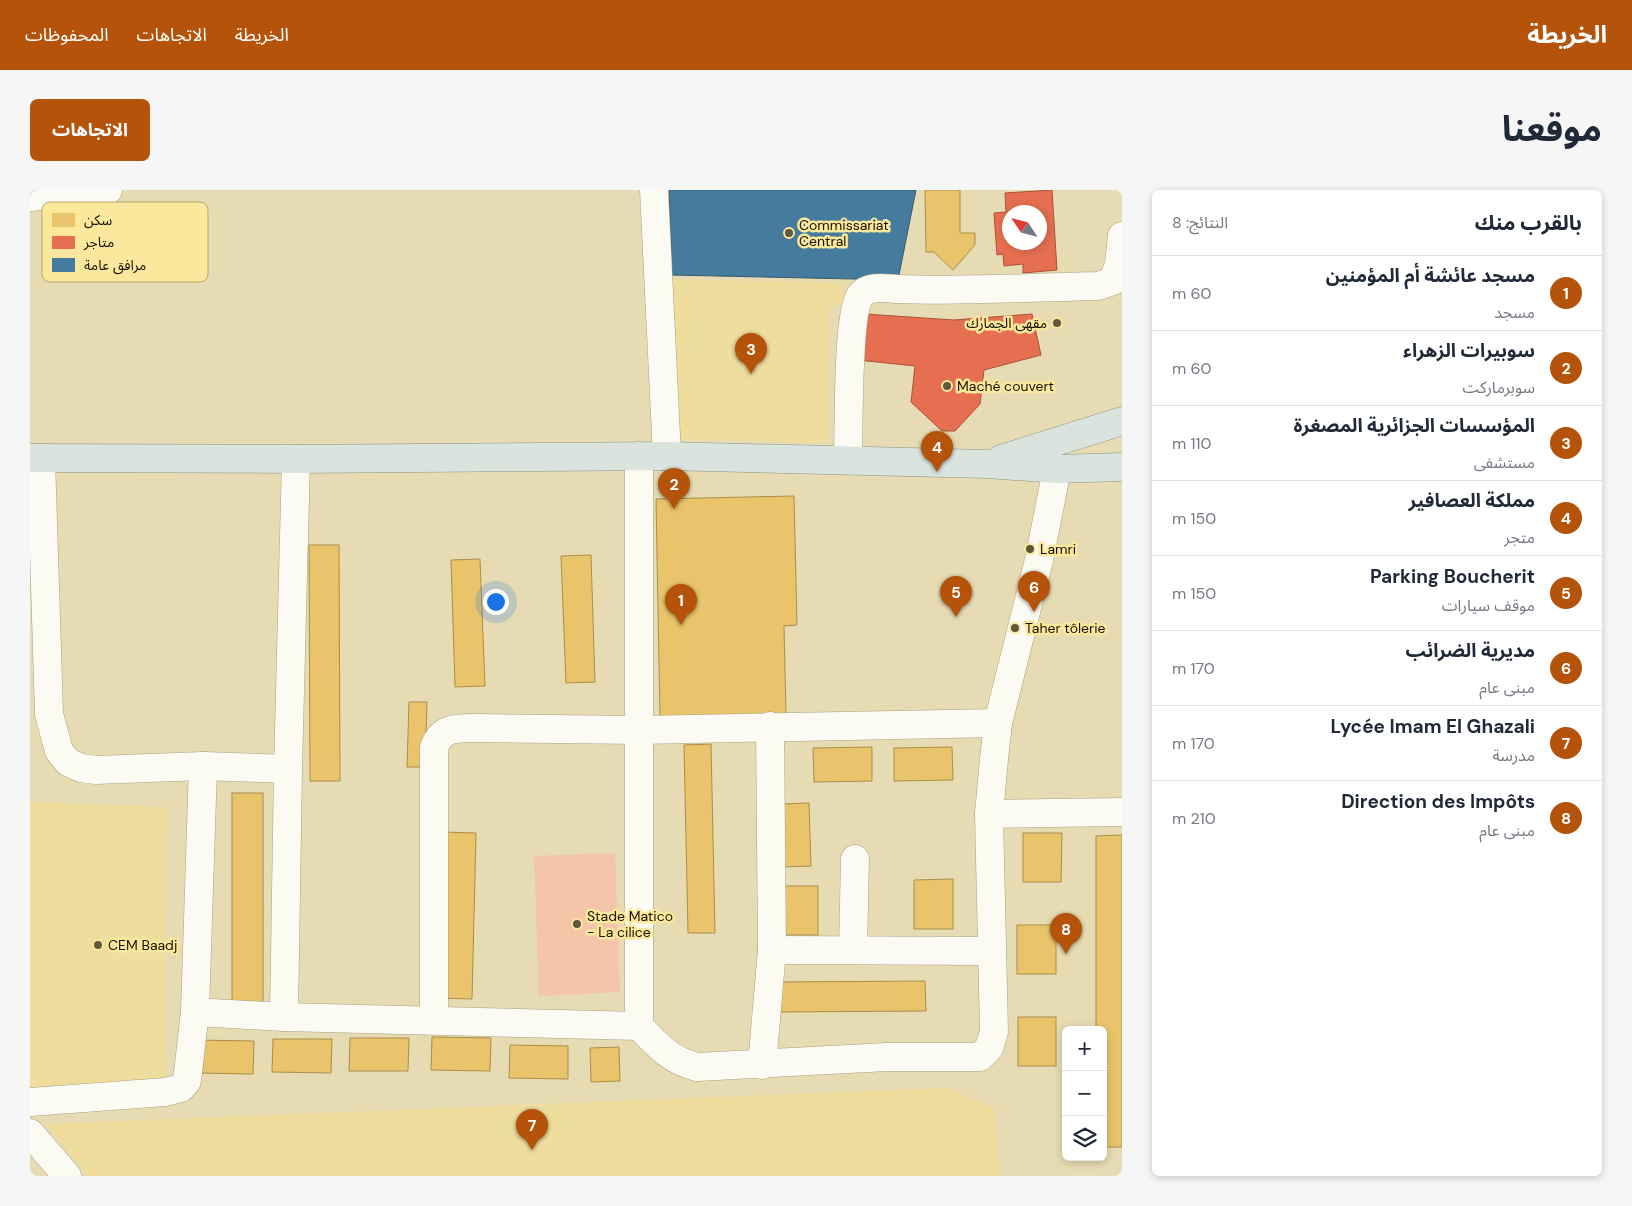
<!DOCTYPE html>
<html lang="ar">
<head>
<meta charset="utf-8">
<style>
	body { margin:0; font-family:"DM Sans","Noto Sans Arabic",sans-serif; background:#f6f6f7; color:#1f2937; direction:rtl }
	.controls { position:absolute; right:15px; bottom:15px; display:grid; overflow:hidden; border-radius:8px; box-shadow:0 2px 8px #0003 }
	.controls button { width:45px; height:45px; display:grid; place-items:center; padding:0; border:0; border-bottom:1px solid #e0e1e3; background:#fff; color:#1f2937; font:25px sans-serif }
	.compass { position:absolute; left:972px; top:15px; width:45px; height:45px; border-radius:50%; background:#fff; box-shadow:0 2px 8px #0003; rotate:306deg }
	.you { position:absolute; left:465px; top:411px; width:18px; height:18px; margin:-12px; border:4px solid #fff; border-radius:50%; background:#1a73e8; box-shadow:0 0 0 8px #1a73e833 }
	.badge { display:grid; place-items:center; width:32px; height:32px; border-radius:50%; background:#b45309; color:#fff; font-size:16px; font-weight:700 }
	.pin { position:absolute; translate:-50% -41px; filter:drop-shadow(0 1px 2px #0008) }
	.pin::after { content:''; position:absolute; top:26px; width:18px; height:15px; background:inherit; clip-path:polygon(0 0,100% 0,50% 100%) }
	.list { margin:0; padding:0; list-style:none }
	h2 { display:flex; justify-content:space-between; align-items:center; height:65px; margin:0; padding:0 20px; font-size:21px }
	h2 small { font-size:16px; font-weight:400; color:#747a83 }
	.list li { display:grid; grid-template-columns:32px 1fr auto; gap:15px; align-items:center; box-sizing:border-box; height:75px; padding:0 20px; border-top:1px solid #e0e1e3 }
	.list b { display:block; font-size:19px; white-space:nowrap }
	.list p { margin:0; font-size:16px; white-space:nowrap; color:#747a83 }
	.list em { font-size:16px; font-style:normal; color:#747a83 }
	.icon { flex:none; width:28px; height:28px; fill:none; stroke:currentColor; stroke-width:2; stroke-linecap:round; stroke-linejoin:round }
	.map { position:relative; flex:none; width:1092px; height:986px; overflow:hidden; direction:ltr; border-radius:8px }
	header { display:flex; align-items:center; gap:30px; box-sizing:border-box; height:70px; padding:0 25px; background:#b45309; color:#fff }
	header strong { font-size:24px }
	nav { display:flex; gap:28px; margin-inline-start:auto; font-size:18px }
	.intro { display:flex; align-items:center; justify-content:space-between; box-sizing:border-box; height:120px; padding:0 30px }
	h1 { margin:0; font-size:35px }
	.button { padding:12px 22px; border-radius:8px; background:#b45309; color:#fff; font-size:18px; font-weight:700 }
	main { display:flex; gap:30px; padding:0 30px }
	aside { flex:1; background:#fff; border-radius:8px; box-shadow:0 2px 8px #0003 }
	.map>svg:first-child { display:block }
</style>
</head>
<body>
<header>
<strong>الخريطة</strong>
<nav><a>الخريطة</a><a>الاتجاهات</a><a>المحفوظات</a></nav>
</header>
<div class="intro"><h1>موقعنا</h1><a class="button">الاتجاهات</a></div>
<main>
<aside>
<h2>بالقرب منك<small>النتائج: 8</small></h2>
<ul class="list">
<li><span class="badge">1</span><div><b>مسجد عائشة أم المؤمنين</b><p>مسجد</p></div><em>60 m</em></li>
<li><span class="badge">2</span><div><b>سوبيرات الزهراء</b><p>سوبرماركت</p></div><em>60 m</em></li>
<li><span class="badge">3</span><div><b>المؤسسات الجزائرية المصغرة</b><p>مستشفى</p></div><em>110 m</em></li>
<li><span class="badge">4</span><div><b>مملكة العصافير</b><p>متجر</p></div><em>150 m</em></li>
<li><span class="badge">5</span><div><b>Parking Boucherit</b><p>موقف سيارات</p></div><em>150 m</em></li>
<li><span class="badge">6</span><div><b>مديرية الضرائب</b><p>مبنى عام</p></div><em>170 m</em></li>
<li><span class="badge">7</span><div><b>Lycée Imam El Ghazali</b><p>مدرسة</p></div><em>170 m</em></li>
<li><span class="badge">8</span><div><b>Direction des Impôts</b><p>مبنى عام</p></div><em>210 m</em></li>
</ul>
</aside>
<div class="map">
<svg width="1092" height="986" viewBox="0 0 1092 986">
	<rect width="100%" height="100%" fill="#e6dbb2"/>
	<g fill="#efdd9d">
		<polygon points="642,89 813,93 816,111 799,119 798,253 644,249"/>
		<polygon points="0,612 137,617 135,894 0,904"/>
		<polygon points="916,898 964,918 970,986 58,986 16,934"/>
	</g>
	<polygon fill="#f4c5a8" points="585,663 590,802 509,806 504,666"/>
	<g fill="#e9c46a" stroke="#aa8e4a">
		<polygon points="895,0 930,0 930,43 945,43 945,55 923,80 904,62 896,62"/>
		<polygon points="764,306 767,435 754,436 756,525 630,528 626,309"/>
		<polygon points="279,355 309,355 310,591 280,591"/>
		<polygon points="561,365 565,492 536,493 531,366"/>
		<polygon points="450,369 455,496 425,497 421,370"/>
		<polygon points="379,512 397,512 395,577 377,577"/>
		<polygon points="681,554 685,743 658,743 654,555"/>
		<polygon points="842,557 842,591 784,592 783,558"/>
		<polygon points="922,557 923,590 864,591 864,558"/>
		<rect x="202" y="603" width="31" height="209"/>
		<polygon points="779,613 781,676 753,677 751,614"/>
		<polygon points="414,642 446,643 442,809 410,808"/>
		<polygon points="993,643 1032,643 1031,692 993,692"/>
		<polygon points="1092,645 1092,957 1073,957 1073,840 1066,840 1066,646"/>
		<polygon points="923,689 923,739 884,739 884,690"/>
		<rect x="749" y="696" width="39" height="49"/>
		<rect x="987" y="735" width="39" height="49"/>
		<polygon points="895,791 896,821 745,822 745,792"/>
		<rect x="988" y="827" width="38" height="49"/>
		<polygon points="402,847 461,848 460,881 401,880"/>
		<polygon points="320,848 379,848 378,881 319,881"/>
		<polygon points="243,849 302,849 301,883 242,882"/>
		<polygon points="165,850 224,851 223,884 165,883"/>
		<polygon points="480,855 538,856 538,889 479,888"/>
		<polygon points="589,857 590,891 561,892 560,858"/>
	</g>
	<g fill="#e76f51" stroke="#a85239" fill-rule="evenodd">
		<path d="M 1022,0 L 1027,80 L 993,83 L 993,74 L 974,76 L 973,64 L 967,65 L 964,23 L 976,22 L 975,3 ZM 979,22 L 1009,22 L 1009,52 L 979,52 Z"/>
		<polygon points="835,124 924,130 1002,124 1011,165 954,180 950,214 925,241 912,241 881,212 885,176 828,170"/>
	</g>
	<polygon fill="#457b9d" stroke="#375b6e" points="639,0 886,0 868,90 642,85"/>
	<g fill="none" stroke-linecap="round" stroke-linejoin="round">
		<g stroke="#aaa180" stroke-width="29">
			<g id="minor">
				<polyline points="624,0 637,266"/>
				<polyline points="0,7 78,0"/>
				<polyline points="609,266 609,836"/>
				<polyline points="11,268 19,524 29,561 38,572 51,578 66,580 173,576 258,579"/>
				<path d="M 818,269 C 819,241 817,125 830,106 C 838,94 857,99 869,99 C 935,102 1002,97 1068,96 L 1083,91 L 1089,74 L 1092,46"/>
				<polyline points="959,624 1092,622"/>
				<polyline points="823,759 825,669"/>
				<polyline points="742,760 961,761"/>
				<path d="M 165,822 L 254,827 L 609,836 C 627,855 641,871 667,877 L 857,867 L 950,867 L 959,858 L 964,842 L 959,624 L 964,569 L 968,533 L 1009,370 L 1027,279"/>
				<polyline points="254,827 258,579 266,269"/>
				<path d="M 404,829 L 404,558 C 411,537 427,538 446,538 L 611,540 L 968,533"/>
				<polyline points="732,875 742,760 740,536"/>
				<polyline points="0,912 135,902 151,898 157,891 165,822 173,576"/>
				<polyline points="0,943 37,986"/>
			</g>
		</g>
		<g stroke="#8d9787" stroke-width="29">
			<g id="major">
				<polyline points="0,268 266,269 637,266 957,274 1027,279 1092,277"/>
				<polyline points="971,269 1092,231"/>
			</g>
		</g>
		<use href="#minor" stroke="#fbfaf3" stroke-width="28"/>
		<use href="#major" stroke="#dbe3de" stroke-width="28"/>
	</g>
	<g fill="#5f573e" stroke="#fce89c" stroke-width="2">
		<circle cx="759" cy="43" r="5"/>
		<circle cx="1027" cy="133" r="5"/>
		<circle cx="917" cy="196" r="5"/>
		<circle cx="1000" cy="359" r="5"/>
		<circle cx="985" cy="438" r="5"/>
		<circle cx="547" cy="734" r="5"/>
		<circle cx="68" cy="755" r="5"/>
	</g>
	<g text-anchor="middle" stroke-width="5" stroke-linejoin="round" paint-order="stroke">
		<g font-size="14" fill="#161000" stroke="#fce89c" text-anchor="start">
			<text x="769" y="40">Commissariat<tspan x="769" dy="16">Central</tspan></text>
			<text x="1017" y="138" text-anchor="end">مقهى الجمارك</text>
			<text x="927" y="201">Maché couvert</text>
			<text x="1010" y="364">Lamri</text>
			<text x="995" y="443">Taher tôlerie</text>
			<text x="557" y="731">Stade Matico<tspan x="557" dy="16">- La cilice</tspan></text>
			<text x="78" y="760">CEM Baadj</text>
		</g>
	</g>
	<rect x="12" y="12" width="166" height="80" rx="8" fill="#fce89c" stroke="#b7a76d" stroke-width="1"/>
	<rect x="22" y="23" width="23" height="14" fill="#e9c46a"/>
	<rect x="22" y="46" width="23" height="13" fill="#e76f51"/>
	<rect x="22" y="68" width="23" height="14" fill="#457b9d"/>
	<g font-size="14" fill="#161000">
		<text x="54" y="35">سكن</text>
		<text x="54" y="57">متاجر</text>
		<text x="54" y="80">مرافق عامة</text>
	</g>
</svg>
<div class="controls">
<button>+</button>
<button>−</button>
<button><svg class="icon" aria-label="layers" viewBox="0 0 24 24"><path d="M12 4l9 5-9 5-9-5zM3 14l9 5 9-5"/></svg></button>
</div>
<svg class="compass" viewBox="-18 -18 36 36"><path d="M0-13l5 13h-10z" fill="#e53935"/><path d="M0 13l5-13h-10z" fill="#747a83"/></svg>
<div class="you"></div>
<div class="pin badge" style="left:651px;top:435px">1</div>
<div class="pin badge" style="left:644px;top:319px">2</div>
<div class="pin badge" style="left:721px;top:184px">3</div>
<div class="pin badge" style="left:907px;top:282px">4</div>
<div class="pin badge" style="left:926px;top:427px">5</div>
<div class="pin badge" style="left:1004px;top:422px">6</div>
<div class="pin badge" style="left:502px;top:960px">7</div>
<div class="pin badge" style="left:1036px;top:764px">8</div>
</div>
</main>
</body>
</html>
